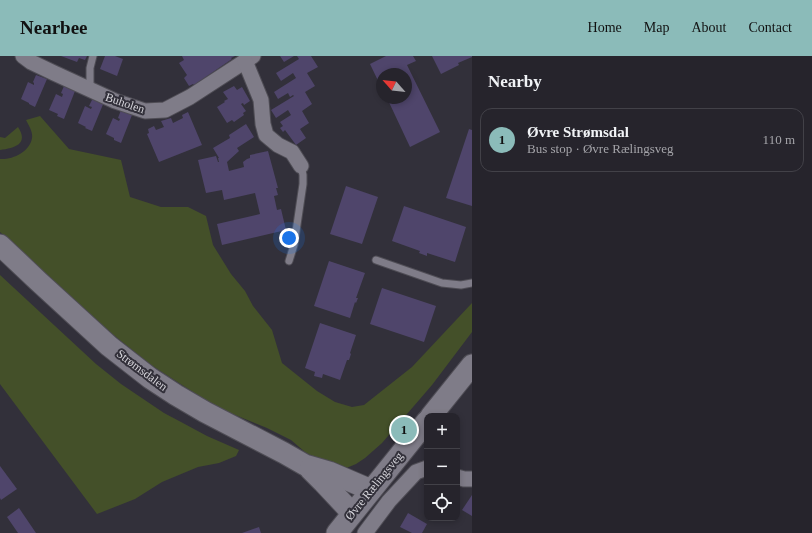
<!DOCTYPE html>
<html lang="en">
<head>
<meta charset="utf-8">
<style>
	body { margin:0; font-family:"Times New Roman",serif; background:#323038; color:#f1f3f6 }
	.controls { position:absolute; right:12px; bottom:12px; display:grid; overflow:hidden; border-radius:8px; box-shadow:0 2px 6px #0003 }
	.controls button { width:36px; height:36px; display:grid; place-items:center; padding:0; border:0; border-bottom:1px solid #424148; background:#26242c; color:#f1f3f6; font:20px sans-serif }
	.compass { position:absolute; left:376px; top:12px; width:36px; height:36px; border-radius:50%; background:#26242c; box-shadow:0 2px 6px #0003; rotate:297deg }
	.you { position:absolute; left:289px; top:182px; width:14px; height:14px; margin:-10px; border:3px solid #fff; border-radius:50%; background:#1a73e8; box-shadow:0 0 0 6px #1a73e833 }
	.badge { display:grid; place-items:center; width:26px; height:26px; border-radius:50%; background:#8bbbb9; color:#111; font-size:13px; font-weight:700 }
	.pin { position:absolute; translate:-50% -50%; border:2px solid #fff; box-shadow:0 1px 4px #0006 }
	.list { margin:0; padding:0; list-style:none }
	h2 { display:flex; justify-content:space-between; align-items:center; height:52px; margin:0; padding:0 16px; font-size:17px }
	h2 small { font-size:13px; font-weight:400; color:#a4a4a9 }
	.list li { display:grid; grid-template-columns:26px 1fr auto; gap:12px; align-items:center; box-sizing:border-box; height:64px; margin:0 8px 8px; padding:0 8px; border:1px solid #424148; border-radius:12px }
	.list b { display:block; font-size:15px; white-space:nowrap }
	.list p { margin:0; font-size:13px; white-space:nowrap; color:#a4a4a9 }
	.list em { font-size:13px; font-style:normal; color:#a4a4a9 }
	.icon { flex:none; width:22px; height:22px; fill:none; stroke:currentColor; stroke-width:2; stroke-linecap:round; stroke-linejoin:round }
	.map { position:relative; flex:none; width:472px; height:477px; overflow:hidden }
	header { display:flex; align-items:center; gap:24px; box-sizing:border-box; height:56px; padding:0 20px; background:#8bbbb9; color:#111 }
	header strong { font-size:19px }
	nav { display:flex; gap:22px; margin-inline-start:auto; font-size:14px }
	main { display:flex }
	aside { flex:1; background:#26242c }
	.map>svg:first-child { display:block }
</style>
</head>
<body>
<header>
<strong>Nearbee</strong>
<nav><a>Home</a><a>Map</a><a>About</a><a>Contact</a></nav>
</header>
<main>
<div class="map">
<svg width="472" height="477" viewBox="0 0 472 477">
	<rect width="100%" height="100%" fill="#32303a"/>
	<g fill="#445029">
		<path d="M 40,60 L 69,93 L 121,104 L 130,141 L 161,151 L 188,151 L 206,160 L 213,189 L 231,218 L 245,235 L 253,250 L 272,274 L 282,307 L 317,335 L 335,346 L 352,351 L 364,349 L 412,311 L 472,247 L 472,276 L 432,329 L 382,387 L 365,402 L 356,408 L 344,413 L 319,404 L 305,396 L 291,384 L 267,372 L 218,352 L 151,309 L 111,277 L 0,176 L 0,103 C 12,104 30,96 32,82 C 33,76 29,70 26,64 Z"/>
		<path d="M 18,71 C 29,88 15,92 0,94 L 0,81 L 5,82 Z"/>
		<polygon points="0,219 96,308 121,328 164,357 181,366 207,380 239,394 236,400 219,407 198,411 162,426 135,443 97,458 0,328"/>
	</g>
	<g fill="#4f456b">
		<polygon points="61,0 87,0 85,4 79,2 77,6"/>
		<polygon points="105,0 115,0 123,3 117,20 100,13"/>
		<polygon points="182,0 235,0 231,2 232,3 194,29 193,28 189,30 184,22 187,19 179,7 184,4"/>
		<polygon points="280,0 294,0 284,6"/>
		<polygon points="297,0 311,0 318,11 307,17 315,30 305,36 312,48 302,55 309,67 300,73 306,82 296,89 285,74 283,76 280,72 283,70 280,66 291,59 288,54 276,62 271,54 294,40 293,39 290,41 288,37 278,43 274,36 296,22 293,17 281,25 276,17 299,3"/>
		<polygon points="386,0 413,0 416,5 407,9 440,76 410,91 387,42 406,42 406,18 382,18 382,33 370,8"/>
		<polygon points="432,0 472,0 472,1 458,7 459,9 441,18"/>
		<polygon points="36,19 47,23 35,51 29,48 29,47 21,43 28,26 34,29 34,27 33,26"/>
		<polygon points="64,30 75,35 64,63 57,60 58,58 49,54 56,38 62,41 63,38 61,37"/>
		<polygon points="234,30 237,34 242,31 250,45 244,49 243,47 241,48 246,55 243,57 244,59 234,66 232,64 227,67 217,51 225,46 224,45 228,43 223,36"/>
		<polygon points="93,42 104,46 92,75 85,72 86,71 78,67 85,50 91,53 92,51 89,50"/>
		<polygon points="121,54 132,59 121,87 114,84 114,82 106,78 113,62 119,65 120,63 118,62"/>
		<polygon points="188,56 202,89 159,106 147,78 149,77 148,73 154,70 156,74 164,71 161,65 171,62 173,67 183,62 182,59"/>
		<polygon points="246,68 254,81 237,92 239,95 227,106 229,115 244,111 243,106 247,103 250,102 250,99 268,95 278,132 276,132 278,139 274,140 277,154 281,153 286,174 222,189 217,168 260,158 255,137 224,144 222,134 206,137 198,104 216,100 218,106 219,106 218,102 219,102 213,92 230,82 229,79"/>
		<polygon points="469,73 472,74 472,150 446,142"/>
		<polygon points="346,130 378,141 362,188 330,178"/>
		<polygon points="404,150 466,171 455,206 427,197 427,200 419,197 420,195 392,185"/>
		<polygon points="329,205 365,217 356,242 358,242 356,247 355,246 350,262 314,250"/>
		<polygon points="382,232 436,250 424,286 370,268"/>
		<polygon points="320,267 356,279 350,297 351,298 349,304 347,304 340,324 323,318 322,322 314,320 315,316 305,312"/>
		<polygon points="0,410 17,433 1,444 0,442"/>
		<polygon points="472,439 472,460 462,454"/>
		<polygon points="19,452 36,477 18,477 7,461"/>
		<polygon points="408,457 427,468 422,477 412,477 400,471"/>
		<polygon points="259,471 261,477 242,477"/>
	</g>
	<g fill="none" stroke-linecap="round" stroke-linejoin="round">
		<g stroke="#4f4d55" stroke-width="9">
			<g id="lane">
				<polyline points="90,34 90,12 93,0"/>
				<polyline points="376,204 442,227 461,229 472,227"/>
				<polyline points="289,205 294,189 303,128 303,119 301,110"/>
			</g>
		</g>
		<g stroke="#4f4d55" stroke-width="17">
			<g id="street">
				<polyline points="23,0 31,6 54,17 115,45 145,55 165,54 190,41 253,0"/>
				<polyline points="245,5 261,44 263,68 266,79 278,89 292,96 301,110"/>
				<polyline points="457,421 464,423 472,423"/>
				<polyline points="365,477 389,445 416,416 427,412"/>
			</g>
		</g>
		<g stroke="#4f4d55" stroke-width="23">
			<g id="secondary">
				<polyline points="0,189 38,225 109,290 150,322 176,339 205,356 284,397 305,409 329,416 371,434"/>
				<polyline points="431,360 472,309"/>
				<polyline points="310,413 323,426 352,457"/>
				<polyline points="337,477 427,365"/>
			</g>
		</g>
		<use href="#lane" stroke="#7f7c88" stroke-width="7"/>
		<use href="#street" stroke="#7f7c88" stroke-width="15"/>
		<use href="#secondary" stroke="#7f7c88" stroke-width="21"/>
	</g>
	<g text-anchor="middle" stroke-width="4" stroke-linejoin="round" paint-order="stroke">
		<g font-size="12" fill="#d6d5db" stroke="#32303a">
			<text transform="translate(125 47) rotate(19)" y="4">Buholen</text>
			<text transform="translate(142 314) rotate(37)" y="4">Strømsdalen</text>
			<text transform="translate(374 430) rotate(-51)" y="4">Øvre Rælingsveg</text>
		</g>
	</g>
</svg>
<div class="controls">
<button>+</button>
<button>−</button>
<button><svg class="icon" aria-label="locate" viewBox="0 0 24 24"><circle cx="12" cy="12" r="6"/><path d="M12 2v4M12 18v4M2 12h4M18 12h4"/></svg></button>
</div>
<svg class="compass" viewBox="-18 -18 36 36"><path d="M0-13l5 13h-10z" fill="#e53935"/><path d="M0 13l5-13h-10z" fill="#a4a4a9"/></svg>
<div class="you"></div>
<div class="pin badge" style="left:404px;top:374px">1</div>
</div>
<aside>
<h2>Nearby<small></small></h2>
<ul class="list">
<li><span class="badge">1</span><div><b>Øvre Strømsdal</b><p>Bus stop · Øvre Rælingsveg</p></div><em>110 m</em></li>
</ul>
</aside>
</main>
</body>
</html>
